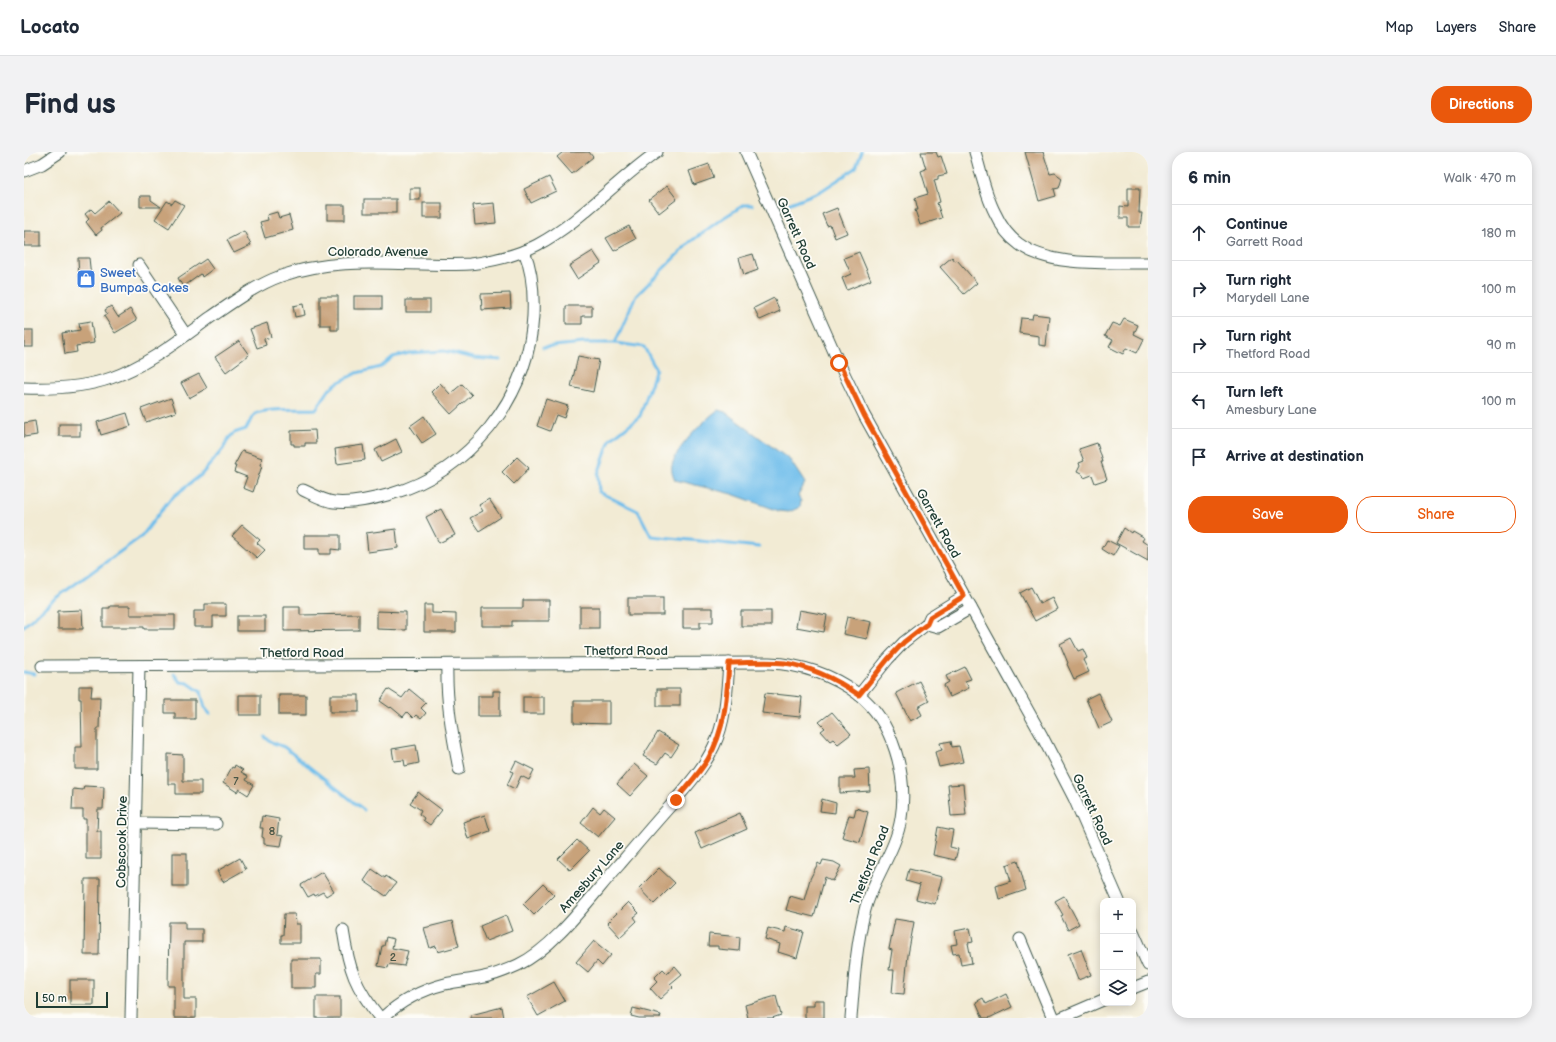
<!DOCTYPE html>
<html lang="en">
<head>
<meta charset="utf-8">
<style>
	body { margin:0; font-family:"Balsamiq Sans",sans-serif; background:#f2f2f3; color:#1f2937 }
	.controls { position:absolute; right:12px; bottom:12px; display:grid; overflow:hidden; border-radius:8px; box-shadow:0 2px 10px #0003 }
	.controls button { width:36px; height:36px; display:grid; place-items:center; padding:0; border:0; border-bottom:1px solid #e0e1e3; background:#fff; color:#1f2937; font:20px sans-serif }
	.scale { position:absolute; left:12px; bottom:10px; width:72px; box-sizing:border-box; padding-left:4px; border:2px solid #1f3d34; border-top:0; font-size:11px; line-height:14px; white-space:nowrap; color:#1f3d34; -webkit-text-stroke:3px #fdfcf7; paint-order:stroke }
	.stop { position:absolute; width:12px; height:12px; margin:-9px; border:3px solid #ea580c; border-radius:50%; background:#fff }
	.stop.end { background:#ea580c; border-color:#fff; box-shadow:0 1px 4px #0008 }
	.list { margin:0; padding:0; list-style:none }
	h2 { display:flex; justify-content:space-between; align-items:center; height:52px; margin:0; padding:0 16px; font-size:17px }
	h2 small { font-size:13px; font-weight:400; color:#747a83 }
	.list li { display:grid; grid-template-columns:26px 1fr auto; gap:12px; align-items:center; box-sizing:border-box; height:56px; padding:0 16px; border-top:1px solid #e0e1e3 }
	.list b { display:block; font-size:15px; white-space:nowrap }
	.list p { margin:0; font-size:13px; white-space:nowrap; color:#747a83 }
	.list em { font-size:13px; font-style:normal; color:#747a83 }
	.actions { display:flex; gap:8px; padding:12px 16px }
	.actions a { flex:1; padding:9px 0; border:1px solid #ea580c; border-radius:16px; text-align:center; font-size:14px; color:#ea580c }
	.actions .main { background:#ea580c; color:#fff }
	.icon { flex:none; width:22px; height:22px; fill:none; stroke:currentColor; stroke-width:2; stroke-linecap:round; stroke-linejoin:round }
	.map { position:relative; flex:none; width:1124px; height:866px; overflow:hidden; border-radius:16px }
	header { display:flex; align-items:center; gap:24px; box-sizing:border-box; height:56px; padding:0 20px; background:#fff; border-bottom:1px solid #e0e1e3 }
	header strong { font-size:19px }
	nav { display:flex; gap:22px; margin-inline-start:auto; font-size:14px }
	.intro { display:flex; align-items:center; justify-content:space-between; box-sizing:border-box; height:96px; padding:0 24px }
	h1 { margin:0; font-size:28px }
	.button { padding:10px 18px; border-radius:16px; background:#ea580c; color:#fff; font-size:14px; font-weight:700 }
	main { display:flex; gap:24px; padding:0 24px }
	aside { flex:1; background:#fff; border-radius:16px; box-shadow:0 2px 10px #0003 }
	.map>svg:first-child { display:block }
</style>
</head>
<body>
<header>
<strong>Locato</strong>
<nav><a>Map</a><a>Layers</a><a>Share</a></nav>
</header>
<div class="intro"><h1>Find us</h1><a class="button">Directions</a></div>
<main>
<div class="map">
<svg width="1124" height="866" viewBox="0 0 1124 866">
	<rect width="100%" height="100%" fill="#fdfcf7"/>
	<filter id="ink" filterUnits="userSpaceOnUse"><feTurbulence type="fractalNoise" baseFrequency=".025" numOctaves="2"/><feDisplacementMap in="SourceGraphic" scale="8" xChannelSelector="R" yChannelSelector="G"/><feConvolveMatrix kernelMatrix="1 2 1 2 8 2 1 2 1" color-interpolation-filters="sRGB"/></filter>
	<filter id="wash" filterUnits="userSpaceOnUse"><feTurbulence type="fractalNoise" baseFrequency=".012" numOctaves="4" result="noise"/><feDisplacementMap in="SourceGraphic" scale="16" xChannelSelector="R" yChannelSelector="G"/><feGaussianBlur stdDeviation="0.9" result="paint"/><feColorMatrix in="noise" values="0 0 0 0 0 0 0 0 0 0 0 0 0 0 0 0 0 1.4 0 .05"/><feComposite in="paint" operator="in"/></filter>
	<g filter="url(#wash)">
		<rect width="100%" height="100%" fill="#f2ebd4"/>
		<path fill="#70beeb" stroke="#487e90" d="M 694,258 L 701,260 L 766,308 L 781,331 L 774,344 L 777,349 L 776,355 L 765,360 L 755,359 L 708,342 L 651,328 C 649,323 647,319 648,313 C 651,297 680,268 694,258 Z"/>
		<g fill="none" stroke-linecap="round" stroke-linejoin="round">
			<g stroke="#70beeb" stroke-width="3">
				<polyline points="759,54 797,39 832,16 838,0"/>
				<polyline points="591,191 611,145 666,90 699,66 720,53 728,53"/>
				<polyline points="519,195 560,191 591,191 620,195 632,217 616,264 586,288 574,322 575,340 614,359 627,384 735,395"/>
				<path d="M 0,474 L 29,448 L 118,384 L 146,347 L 177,323 L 199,297 L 205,286 L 210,281 L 222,277 C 225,273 226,267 230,263 C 238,255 279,258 292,257 L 305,238 L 313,231 L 333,221 L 357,215 L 369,205 L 386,201 L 420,199 L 450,206 L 477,208"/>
				<polyline points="0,520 10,522"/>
				<polyline points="150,522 156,530 164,531 177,540 181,556 186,562"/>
				<polyline points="241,585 247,590 260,595 340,658"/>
			</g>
		</g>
		<g id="blocks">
			<g fill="#c8a27a">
				<polygon points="539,0 565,0 569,5 548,22 533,5"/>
				<polygon points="897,0 912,0 914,5 917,4 923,22 914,24 914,27 910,28 916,50 913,51 918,66 896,73 891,58 894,58 891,46 904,42 897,19 902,17"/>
				<polygon points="1001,0 1019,0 1026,22 1031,21 1038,26 1035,36 1030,37 1032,44 1015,49"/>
				<polygon points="685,12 690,26 670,33 665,19"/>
				<polygon points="525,25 532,39 507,51 500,37"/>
				<polygon points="643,34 653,47 635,61 625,48"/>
				<rect x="386" y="36" width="10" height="12"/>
				<polygon points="1104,36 1116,36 1115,61 1118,61 1116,75 1104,75 1104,66 1096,66 1096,54 1104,55"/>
				<polygon points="116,44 127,44 127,48 137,55 116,55"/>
				<rect x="340" y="47" width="32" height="14"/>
				<polygon points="151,48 160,53 145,76 131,67 143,49 148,52"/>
				<polygon points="85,49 96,61 77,76 78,78 72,83 62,70 65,67 61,62 67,57 71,61"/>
				<rect x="399" y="51" width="19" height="15"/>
				<polygon points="470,51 472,71 451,73 449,53"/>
				<rect x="303" y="53" width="18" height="15"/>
				<polygon points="813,56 823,81 811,86 806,73 803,74 798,62"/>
				<polygon points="253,60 255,66 265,63 269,78 241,86 236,70 244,68 243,63"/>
				<polygon points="605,74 612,87 590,99 582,86"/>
				<rect x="0" y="79" width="17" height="15"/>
				<polygon points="220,79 227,93 210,101 203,88"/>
				<polygon points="569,99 577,111 553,127 545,114"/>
				<polygon points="835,100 847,128 823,138 818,126 827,122 820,106"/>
				<polygon points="729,102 734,118 720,123 715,106"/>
				<polygon points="928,105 931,109 933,108 953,131 940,142 916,115"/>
				<polygon points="54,106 65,106 68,134 62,135 55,125"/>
				<polygon points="182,107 189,117 178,125 177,122 159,135 154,126"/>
				<polygon points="486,141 487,156 458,158 457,142"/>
				<polygon points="296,144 314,144 314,178 307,178 307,173 296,173"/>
				<rect x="330" y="144" width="28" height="13"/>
				<polygon points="750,146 756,159 736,168 730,156"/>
				<rect x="382" y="148" width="24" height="12"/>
				<polygon points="279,152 281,163 271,165 269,154"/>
				<polygon points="87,154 94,165 106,157 113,168 91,181 80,164 83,162 81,158"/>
				<polygon points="542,154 568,154 568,164 558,164 558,172 542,172"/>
				<polygon points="1009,162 1025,164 1022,194 1015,193 1015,184 995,181 997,166 1008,167"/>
				<polygon points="1100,167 1114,173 1110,182 1120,187 1113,201 1102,196 1099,202 1085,195 1089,188 1081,184 1088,171 1096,174"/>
				<polygon points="67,169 70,191 52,194 53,200 41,202 38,181 56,178 55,171"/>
				<polygon points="243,171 247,185 240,187 242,193 233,196 226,177"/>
				<rect x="0" y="178" width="9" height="17"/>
				<polygon points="215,189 225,203 202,220 191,205"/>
				<polygon points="554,204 575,208 569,240 547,235"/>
				<polygon points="175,222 183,236 165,246 157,231"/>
				<polygon points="416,231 426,242 438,232 448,243 427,262 407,240"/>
				<polygon points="147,246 152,260 122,270 117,257"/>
				<polygon points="522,247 544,254 540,266 532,263 526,279 513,274"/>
				<polygon points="103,261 107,274 77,283 73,270"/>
				<polygon points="400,264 412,282 398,291 386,274"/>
				<polygon points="11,269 13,283 0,285 0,271"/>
				<rect x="35" y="272" width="21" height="12"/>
				<polygon points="291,278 292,291 281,291 281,294 270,294 270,292 267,292 267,279"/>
				<polygon points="372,287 378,300 357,310 351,298"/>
				<polygon points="1073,291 1079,310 1077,310 1083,327 1071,331 1068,323 1060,326 1059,323 1053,320 1056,314 1055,311 1060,309 1055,297"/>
				<polygon points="339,293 341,308 313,312 311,297"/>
				<polygon points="218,299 238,306 236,313 238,314 229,340 219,336 223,325 210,320 212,314 210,314"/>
				<polygon points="493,305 505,316 490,332 478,320"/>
				<polygon points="465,347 477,365 455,379 446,366 459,359 455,353"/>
				<polygon points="417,357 431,383 415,391 402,365"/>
				<polygon points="218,373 236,388 233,391 241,398 233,406 208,384"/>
				<polygon points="1100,376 1107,381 1108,379 1120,386 1118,389 1124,393 1124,409 1092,391"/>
				<polygon points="372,377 374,396 344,400 342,381"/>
				<polygon points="280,383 316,383 316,398 307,397 307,402 295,402 295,397 280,397"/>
				<polygon points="1083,388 1095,394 1089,404 1078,397"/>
				<polygon points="1007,435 1016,452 1028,446 1033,457 1011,469 996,441"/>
				<rect x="604" y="446" width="35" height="17"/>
				<polygon points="499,448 525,448 525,469 488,469 488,474 458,474 458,456 499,456"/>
				<polygon points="181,452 202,452 202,464 189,464 189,475 170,475 170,459 181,459"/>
				<polygon points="400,453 408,453 408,461 432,462 432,480 400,480"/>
				<polygon points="86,454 106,454 106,463 151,463 151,477 120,477 120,475 79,475 79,456 86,456"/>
				<polygon points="260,455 276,455 276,463 335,462 335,478 260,479"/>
				<rect x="556" y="455" width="19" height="21"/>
				<polygon points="659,456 689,456 689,470 676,470 676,476 659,476"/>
				<polygon points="58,458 59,477 34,477 34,459"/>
				<polygon points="775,458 803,463 800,480 772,475"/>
				<polygon points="353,459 382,460 382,478 353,477"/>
				<rect x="717" y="459" width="30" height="15"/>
				<rect x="213" y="464" width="28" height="15"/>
				<polygon points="823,465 847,470 843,487 819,482"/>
				<polygon points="1047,486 1054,499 1059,497 1063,506 1059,508 1065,520 1050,527 1043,512 1044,511 1036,492"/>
				<polygon points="941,515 947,527 941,529 945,536 926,545 920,533 925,530 922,524"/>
				<polygon points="895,529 905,549 894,555 898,563 886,569 872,541"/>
				<polygon points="55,534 68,534 67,545 76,545 75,576 73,576 73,617 51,617 51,595 58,595 57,547 55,547"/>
				<polygon points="364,537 378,546 385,537 402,551 397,556 402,561 397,567 392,563 389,566 383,560 379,565 367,555 366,556 356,549"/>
				<rect x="633" y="537" width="23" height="17"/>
				<polygon points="469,539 476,539 476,564 454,564 454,544 469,544"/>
				<polygon points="741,541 778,545 776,565 738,561"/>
				<polygon points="1074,541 1088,570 1075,576 1062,547"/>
				<rect x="215" y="543" width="21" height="20"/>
				<rect x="255" y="543" width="27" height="20"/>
				<rect x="306" y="543" width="29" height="17"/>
				<rect x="499" y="545" width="21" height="17"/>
				<polygon points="141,548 171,548 171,567 151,567 151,561 141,561"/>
				<polygon points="550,549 585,549 585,572 550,571"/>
				<polygon points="808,560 827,582 814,592 809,587 806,589 797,579 801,576 795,570"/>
				<polygon points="634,580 655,593 647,605 641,601 633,612 619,604"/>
				<polygon points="927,589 928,595 935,594 939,610 915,615 911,600 918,598 916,591"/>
				<polygon points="392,593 395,611 381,614 380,608 370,609 368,597"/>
				<polygon points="144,602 159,603 159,629 177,629 177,642 152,642 152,632 144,632"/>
				<polygon points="492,609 510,618 505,628 497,624 491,637 483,633 489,620 487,619"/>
				<polygon points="610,612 624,624 606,644 593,632"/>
				<polygon points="211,613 219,618 217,620 224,624 222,628 230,633 224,643 215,637 213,640 199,631 208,615 210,616"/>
				<polygon points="845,617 846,639 816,641 816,626 831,626 830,618"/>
				<polygon points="939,632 942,663 927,664 924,633"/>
				<polygon points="60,634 80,635 79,657 74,657 73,679 77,679 77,707 62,707 62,667 59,667 59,658 48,658 49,637 59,638"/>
				<polygon points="394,640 418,658 406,673 399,668 400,666 395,662 397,658 386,651"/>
				<polygon points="798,647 812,651 811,661 796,659"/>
				<polygon points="569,655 576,661 580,656 591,665 574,685 557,671"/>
				<polygon points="832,656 844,660 836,690 818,685 825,663 830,664"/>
				<polygon points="716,661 723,677 678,697 671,681"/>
				<polygon points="461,663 466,679 444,687 439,670"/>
				<polygon points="238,664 255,667 253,683 259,684 257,694 240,692 240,686 238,685 239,676 236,676"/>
				<polygon points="914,675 929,678 926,695 934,697 931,708 909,703"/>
				<polygon points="553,688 565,699 546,718 534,707"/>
				<rect x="148" y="701" width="15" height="33"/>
				<polygon points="216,706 222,717 199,730 193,719"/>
				<polygon points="799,708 810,710 817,714 809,729 801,725 790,765 762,758 766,744 780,748 786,727 794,711 797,713"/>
				<polygon points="994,709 1002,738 975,747 972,734 987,729 982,713"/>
				<polygon points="635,716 651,731 630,752 615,736"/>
				<polygon points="348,717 361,726 362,724 372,731 362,744 340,729"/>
				<polygon points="885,717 918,725 911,752 892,747 896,733 882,729"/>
				<polygon points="298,720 310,739 302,744 299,740 291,744 290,742 284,745 277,733"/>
				<polygon points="61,727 76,727 75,803 60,803"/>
				<polygon points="519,732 530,743 510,763 499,752"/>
				<polygon points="1040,744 1055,772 1044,778 1037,764 1039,763 1031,749"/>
				<polygon points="604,750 615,761 610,765 613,769 596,785 583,771"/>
				<polygon points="260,762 271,762 272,772 276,772 276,791 257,791 257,783 259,783"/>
				<polygon points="482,763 488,779 462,789 456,774"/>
				<polygon points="871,767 890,770 884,803 880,842 868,841 870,818 865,818 868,798 865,797"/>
				<polygon points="428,769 435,794 414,800 412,794 406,796 400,776"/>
				<polygon points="145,770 161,770 161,777 178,777 178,790 160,790 160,847 172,847 172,866 150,866 150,834 144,834"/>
				<polygon points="762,775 780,780 773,806 754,800 756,792 741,787 744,776 761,780"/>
				<polygon points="946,776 949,790 944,791 948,811 937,813 935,801 929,802 927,793 933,792 931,779"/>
				<polygon points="685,782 716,785 715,799 694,797 694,794 684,794"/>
				<polygon points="362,785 370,787 368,796 384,799 380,814 365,812 364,816 354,814 358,794 360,794"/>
				<polygon points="570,789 587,803 578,814 573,809 564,820 552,810"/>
				<polygon points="1057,797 1067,823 1054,828 1044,802"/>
				<polygon points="267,807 297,807 297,822 292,822 292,836 267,836"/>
				<polygon points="651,814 658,822 646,832 649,835 636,847 626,836 633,829 630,826 639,817 643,821"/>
				<rect x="46" y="828" width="24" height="25"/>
				<polygon points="530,830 541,849 514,864 503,845"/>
				<polygon points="982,842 988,855 965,866 959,866 952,850 959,846 962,852"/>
				<polygon points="752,844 757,863 748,866 724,866 721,853"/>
				<rect x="292" y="845" width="24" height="21"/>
				<polygon points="790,848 800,848 800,866 781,866 781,854 790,854"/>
				<polygon points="478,855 480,866 447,866 447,863"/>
				<polygon points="609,856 637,863 636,866 615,866 607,864"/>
			</g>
		</g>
	</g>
	<g filter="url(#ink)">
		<use href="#blocks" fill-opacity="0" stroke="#3f574c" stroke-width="1"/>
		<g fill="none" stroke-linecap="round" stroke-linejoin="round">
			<g stroke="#3f574c" stroke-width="13">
				<g id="minor">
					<polyline points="722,0 815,211 840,263 1018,584 1050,646 1095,749"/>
					<path d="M 951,0 C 957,20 961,42 971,61 C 976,72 985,85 995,92 C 1027,116 1086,110 1124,111"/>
					<polyline points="0,19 18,12 36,0"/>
					<polyline points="115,113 162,183"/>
					<path d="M 0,236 C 29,237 59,236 87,226 C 124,213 155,188 187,165 C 209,150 232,133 257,124 C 318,102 383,115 446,112 C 469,109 492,104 513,93 C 558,69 591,29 633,0"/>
					<path d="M 279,338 C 288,342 300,349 310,350 C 329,352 349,347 367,342 C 446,319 504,247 509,164 C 510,142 509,120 500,99"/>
					<polyline points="903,472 914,475 947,456"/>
					<path d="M 423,513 C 422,548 428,582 435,617"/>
					<path d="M 18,514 L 745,511 C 777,512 809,523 834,542 C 869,569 884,624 877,666 C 872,699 849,726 841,758 C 832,793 830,830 827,866"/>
					<polyline points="835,543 864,507 880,490 903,472 906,465 940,444"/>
					<polyline points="112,671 192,672"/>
					<path d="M 319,778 C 325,818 331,835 356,866"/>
					<polyline points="1109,779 1124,813"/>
					<polyline points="996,787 1029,866"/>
					<polyline points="1109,836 1124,830"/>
					<polyline points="107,866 115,514"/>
					<path d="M 358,866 C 376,850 397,838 421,832 C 434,829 447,828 460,825 C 471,823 483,818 494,813 C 532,795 567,744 596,712 C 613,692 630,672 648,652 C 663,634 680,616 690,594 C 702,569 703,538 705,511"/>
					<polyline points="1037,866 1079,848"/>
				</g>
			</g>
			<use href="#minor" stroke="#fff" stroke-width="11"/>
		</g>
	</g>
	<g fill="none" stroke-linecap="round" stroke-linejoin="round" filter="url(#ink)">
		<path stroke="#ea580c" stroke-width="5" d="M 652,648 C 663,634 675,622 684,607 C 701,579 703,543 705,511 C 723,511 743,509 761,511 C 788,515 813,528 835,543 L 864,507 L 880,490 L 903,472 L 906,465 L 940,444 L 840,263 L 815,211"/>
	</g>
	<defs>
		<g id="shop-square" transform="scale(1)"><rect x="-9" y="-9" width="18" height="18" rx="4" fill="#3f7fe0" stroke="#fdfcf7"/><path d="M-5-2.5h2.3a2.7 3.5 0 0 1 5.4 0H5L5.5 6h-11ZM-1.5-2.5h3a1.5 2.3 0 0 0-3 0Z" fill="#fff"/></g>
	</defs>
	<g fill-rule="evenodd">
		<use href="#shop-square" x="62" y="127"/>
	</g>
	<g text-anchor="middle" stroke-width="3.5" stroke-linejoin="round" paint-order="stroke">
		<g font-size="11" fill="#495646">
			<text x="212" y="633">7</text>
			<text x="248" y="683">8</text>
			<text x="369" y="809">2</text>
		</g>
		<g font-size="13" fill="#1f3d34" stroke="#fdfcf7">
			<text transform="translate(773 81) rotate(66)" y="5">Garrett Road</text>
			<text x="354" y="104">Colorado Avenue</text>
			<text transform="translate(915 371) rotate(61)" y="5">Garrett Road</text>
			<text x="602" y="503">Thetford Road</text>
			<text x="278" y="505">Thetford Road</text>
			<text transform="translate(1069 657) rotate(65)" y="5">Garrett Road</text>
			<text transform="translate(97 690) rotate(-89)" y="5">Cobscook Drive</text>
			<text transform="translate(845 713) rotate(-68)" y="5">Thetford Road</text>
			<text transform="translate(567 724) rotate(-49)" y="5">Amesbury Lane</text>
		</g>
		<g font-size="13" fill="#366cbe" stroke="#fdfcf7" text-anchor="start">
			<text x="76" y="125">Sweet<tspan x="76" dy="15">Bumpas Cakes</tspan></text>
		</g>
	</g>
</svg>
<div class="controls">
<button>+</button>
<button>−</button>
<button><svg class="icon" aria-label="layers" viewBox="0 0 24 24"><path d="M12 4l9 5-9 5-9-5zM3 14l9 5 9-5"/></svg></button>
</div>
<div class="scale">50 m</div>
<div class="stop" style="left:815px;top:211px"></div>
<div class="stop end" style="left:652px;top:648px"></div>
</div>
<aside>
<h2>6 min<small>Walk · 470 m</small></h2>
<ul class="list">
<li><svg class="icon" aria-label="ahead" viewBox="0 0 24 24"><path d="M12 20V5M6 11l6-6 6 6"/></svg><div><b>Continue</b><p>Garrett Road</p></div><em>180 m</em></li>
<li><svg class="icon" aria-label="right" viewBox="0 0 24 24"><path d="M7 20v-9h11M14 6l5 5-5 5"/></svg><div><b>Turn right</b><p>Marydell Lane</p></div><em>100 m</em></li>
<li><svg class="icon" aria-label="right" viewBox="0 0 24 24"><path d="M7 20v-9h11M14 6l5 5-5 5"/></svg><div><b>Turn right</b><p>Thetford Road</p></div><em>90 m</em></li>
<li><svg class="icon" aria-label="left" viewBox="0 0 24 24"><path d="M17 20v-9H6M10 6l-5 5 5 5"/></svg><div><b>Turn left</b><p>Amesbury Lane</p></div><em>100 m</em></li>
<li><svg class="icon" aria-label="arrive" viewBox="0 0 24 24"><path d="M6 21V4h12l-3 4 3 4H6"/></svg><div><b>Arrive at destination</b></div></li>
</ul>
<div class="actions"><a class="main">Save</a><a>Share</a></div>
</aside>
</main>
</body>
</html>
